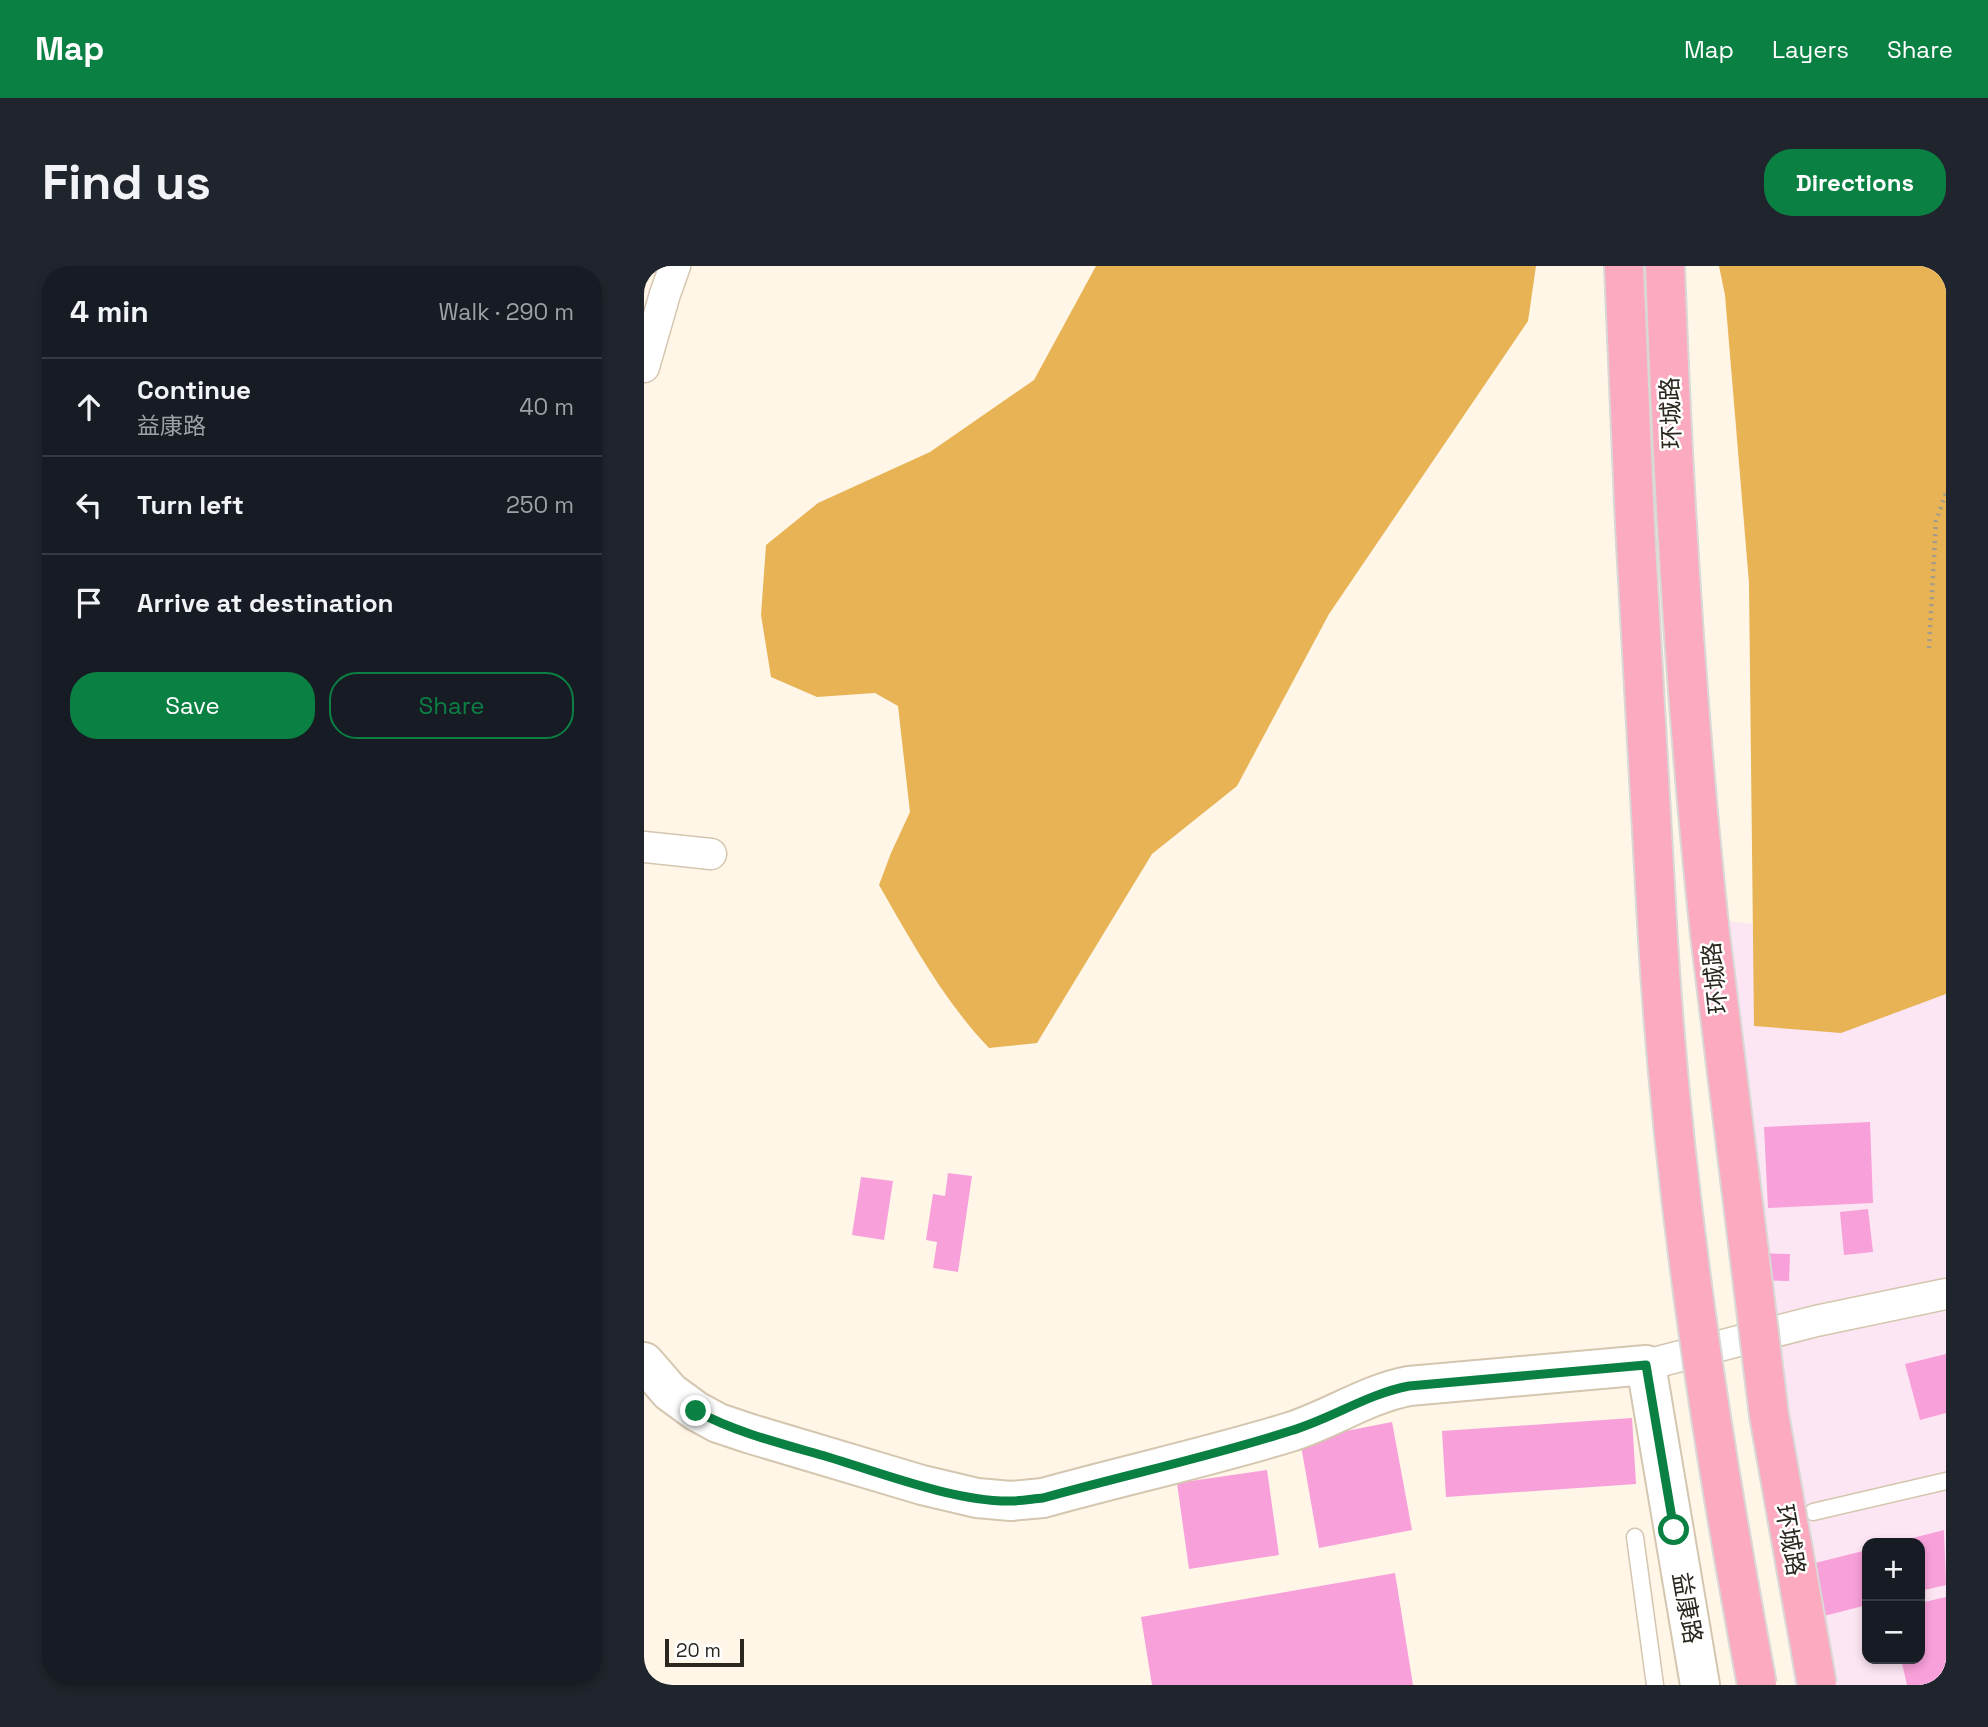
<!DOCTYPE html>
<html lang="en">
<head>
<meta charset="utf-8">
<style>
	body { margin:0; font-family:"Space Grotesk","Noto Sans SC",sans-serif; background:#20242c; color:#f1f3f6 }
	.controls { position:absolute; right:21px; bottom:21px; display:grid; overflow:hidden; border-radius:14px; box-shadow:0 4px 10px #0003 }
	.controls button { width:63px; height:63px; display:grid; place-items:center; padding:0; border:0; border-bottom:2px solid #363941; background:#171b24; color:#f1f3f6; font:35px sans-serif }
	.scale { position:absolute; left:21px; bottom:18px; width:79px; box-sizing:border-box; padding-left:7px; border:4px solid #2c271e; border-top:0; font-size:19px; line-height:24px; white-space:nowrap; color:#2c271e; -webkit-text-stroke:5px #fff; paint-order:stroke }
	.stop { position:absolute; width:21px; height:21px; margin:-16px; border:5px solid #0b8043; border-radius:50%; background:#fff }
	.stop.end { background:#0b8043; border-color:#fff; box-shadow:0 2px 7px #0008 }
	.list { margin:0; padding:0; list-style:none }
	h2 { display:flex; justify-content:space-between; align-items:center; height:91px; margin:0; padding:0 28px; font-size:30px }
	h2 small { font-size:23px; font-weight:400; color:#9ea1a6 }
	.list li { display:grid; grid-template-columns:46px 1fr auto; gap:21px; align-items:center; box-sizing:border-box; height:98px; padding:0 28px; border-top:2px solid #363941 }
	.list b { display:block; font-size:26px; white-space:nowrap }
	.list p { margin:0; font-size:23px; white-space:nowrap; color:#9ea1a6 }
	.list em { font-size:23px; font-style:normal; color:#9ea1a6 }
	.actions { display:flex; gap:14px; padding:21px 28px }
	.actions a { flex:1; padding:16px 0; border:2px solid #0b8043; border-radius:28px; text-align:center; font-size:24px; color:#0b8043 }
	.actions .main { background:#0b8043; color:#fff }
	.icon { flex:none; width:38px; height:38px; fill:none; stroke:currentColor; stroke-width:2; stroke-linecap:round; stroke-linejoin:round }
	.map { position:relative; flex:none; width:1302px; height:1419px; overflow:hidden; border-radius:28px }
	header { display:flex; align-items:center; gap:42px; box-sizing:border-box; height:98px; padding:0 35px; background:#0b8043; color:#fff }
	header strong { font-size:33px }
	nav { display:flex; gap:38px; margin-inline-start:auto; font-size:24px }
	.intro { display:flex; align-items:center; justify-content:space-between; box-sizing:border-box; height:168px; padding:0 42px }
	h1 { margin:0; font-size:49px }
	.button { padding:18px 32px; border-radius:28px; background:#0b8043; color:#fff; font-size:24px; font-weight:700 }
	main { display:flex; gap:42px; padding:0 42px }
	aside { flex:1; background:#171b24; border-radius:28px; box-shadow:0 4px 10px #0003 }
	.map>svg:first-child { display:block }
</style>
</head>
<body>
<header>
<strong>Map</strong>
<nav><a>Map</a><a>Layers</a><a>Share</a></nav>
</header>
<div class="intro"><h1>Find us</h1><a class="button">Directions</a></div>
<main>
<aside>
<h2>4 min<small>Walk · 290 m</small></h2>
<ul class="list">
<li><svg class="icon" aria-label="ahead" viewBox="0 0 24 24"><path d="M12 20V5M6 11l6-6 6 6"/></svg><div><b>Continue</b><p>益康路</p></div><em>40 m</em></li>
<li><svg class="icon" aria-label="left" viewBox="0 0 24 24"><path d="M17 20v-9H6M10 6l-5 5 5 5"/></svg><div><b>Turn left</b></div><em>250 m</em></li>
<li><svg class="icon" aria-label="arrive" viewBox="0 0 24 24"><path d="M6 21V4h12l-3 4 3 4H6"/></svg><div><b>Arrive at destination</b></div></li>
</ul>
<div class="actions"><a class="main">Save</a><a>Share</a></div>
</aside>
<div class="map">
<svg width="1302" height="1419" viewBox="0 0 1302 1419">
	<rect width="100%" height="100%" fill="#fff6e8"/>
	<path fill="#fce6f3" fill-rule="evenodd" d="M 1075,654 L 1257,676 L 1302,671 L 1302,1419 L 1151,1419 L 1098,1104 L 1076,801 ZM 1223,1277 L 1276,1277 L 1276,1393 L 1223,1393 Z"/>
	<g fill="#e7b354">
		<path d="M 452,0 L 892,0 L 884,55 L 685,348 L 593,520 L 508,588 L 393,777 L 345,782 C 300,735 267,675 235,619 L 247,587 L 266,546 L 254,440 L 231,427 L 173,431 L 127,411 L 117,349 L 122,279 L 174,237 L 286,186 L 390,114 Z"/>
		<polygon points="1075,0 1302,0 1302,728 1197,767 1110,760 1105,317 1081,29"/>
	</g>
	<g fill="#f8a0da">
		<polygon points="1226,856 1229,937 1124,942 1120,861"/>
		<polygon points="304,907 328,910 314,1006 289,1002 293,976 282,974 289,928 301,930"/>
		<polygon points="217,911 249,915 240,974 208,969"/>
		<polygon points="1224,943 1229,986 1200,989 1196,946"/>
		<polygon points="1111,987 1146,988 1145,1015 1111,1014"/>
		<polygon points="1302,1088 1302,1147 1276,1154 1261,1098"/>
		<polygon points="988,1152 992,1218 802,1231 798,1165"/>
		<polygon points="748,1156 768,1264 675,1282 656,1174"/>
		<polygon points="623,1204 635,1289 545,1303 533,1217"/>
		<polygon points="1300,1264 1302,1319 1276,1325 1276,1277 1253,1276"/>
		<polygon points="1223,1284 1223,1339 1172,1352 1159,1300"/>
		<polygon points="751,1307 769,1419 508,1419 497,1351"/>
		<polygon points="1302,1331 1302,1419 1263,1419 1257,1393 1276,1393 1276,1337"/>
	</g>
	<g fill="none" stroke-linecap="round" stroke-linejoin="round">
		<g stroke="#d4c6af" stroke-width="19">
			<g id="lane">
				<polyline points="1169,1246 1302,1215"/>
				<polyline points="991,1271 1011,1419"/>
			</g>
		</g>
		<g stroke="#d4c6af" stroke-width="33">
			<g id="street">
				<polyline points="0,101 21,28 31,0"/>
				<polyline points="0,581 67,588"/>
				<polyline points="1002,1099 1172,1055 1302,1028"/>
			</g>
		</g>
		<g stroke="#d4c6af" stroke-width="42">
			<path id="secondary" d="M 0,1096 L 26,1126 L 52,1145 L 74,1157 L 107,1168 L 278,1219 L 333,1232 L 367,1235 L 399,1232 C 481,1209 565,1191 646,1166 C 687,1153 723,1128 765,1120 L 1002,1099 L 1056,1419"/>
		</g>
		<g stroke="#d9d8d6" stroke-width="42">
			<g id="primary">
				<polyline points="980,0 991,260 1014,674"/>
				<path d="M 1021,0 C 1029,223 1042,446 1066,668"/>
			</g>
		</g>
		<polyline stroke="#a19a8e" stroke-width="4.5" stroke-dasharray="2 5" stroke-linecap="butt" points="1285,382 1292,255 1302,227"/>
		<use href="#lane" stroke="#fff" stroke-width="16"/>
		<use href="#street" stroke="#fff" stroke-width="30"/>
		<use href="#secondary" stroke="#fff" stroke-width="38"/>
		<use href="#primary" stroke="#fbaabf" stroke-width="38"/>
		<g stroke="#d9d8d6" stroke-width="42" stroke-linecap="butt">
			<g id="primary-bridge">
				<polyline points="1066,668 1125,1149 1173,1419"/>
				<path d="M 1014,674 C 1029,924 1067,1173 1113,1419"/>
			</g>
		</g>
		<use href="#primary-bridge" stroke="#fbaabf" stroke-width="38"/>
	</g>
	<g fill="none" stroke-linecap="round" stroke-linejoin="round">
		<path stroke="#0b8043" stroke-width="9" d="M 52,1145 C 93,1167 139,1178 184,1191 C 237,1207 312,1236 367,1235 C 377,1235 388,1233 399,1232 C 481,1209 565,1191 646,1165 C 687,1153 723,1128 765,1120 L 1002,1099 L 1030,1264"/>
	</g>
	<g text-anchor="middle" stroke-width="5" stroke-linejoin="round" paint-order="stroke">
		<g font-size="24" fill="#2c271e" stroke="#fff">
			<text transform="translate(1027 147) rotate(-92)" y="8">环城路</text>
			<text transform="translate(1071 712) rotate(-96)" y="8">环城路</text>
			<text transform="translate(1146 1274) rotate(80)" y="8">环城路</text>
			<text transform="translate(1043 1342) rotate(80)" y="8">益康路</text>
		</g>
	</g>
</svg>
<div class="controls">
<button>+</button>
<button>−</button>
</div>
<div class="scale">20 m</div>
<div class="stop" style="left:1030px;top:1264px"></div>
<div class="stop end" style="left:52px;top:1145px"></div>
</div>
</main>
</body>
</html>
